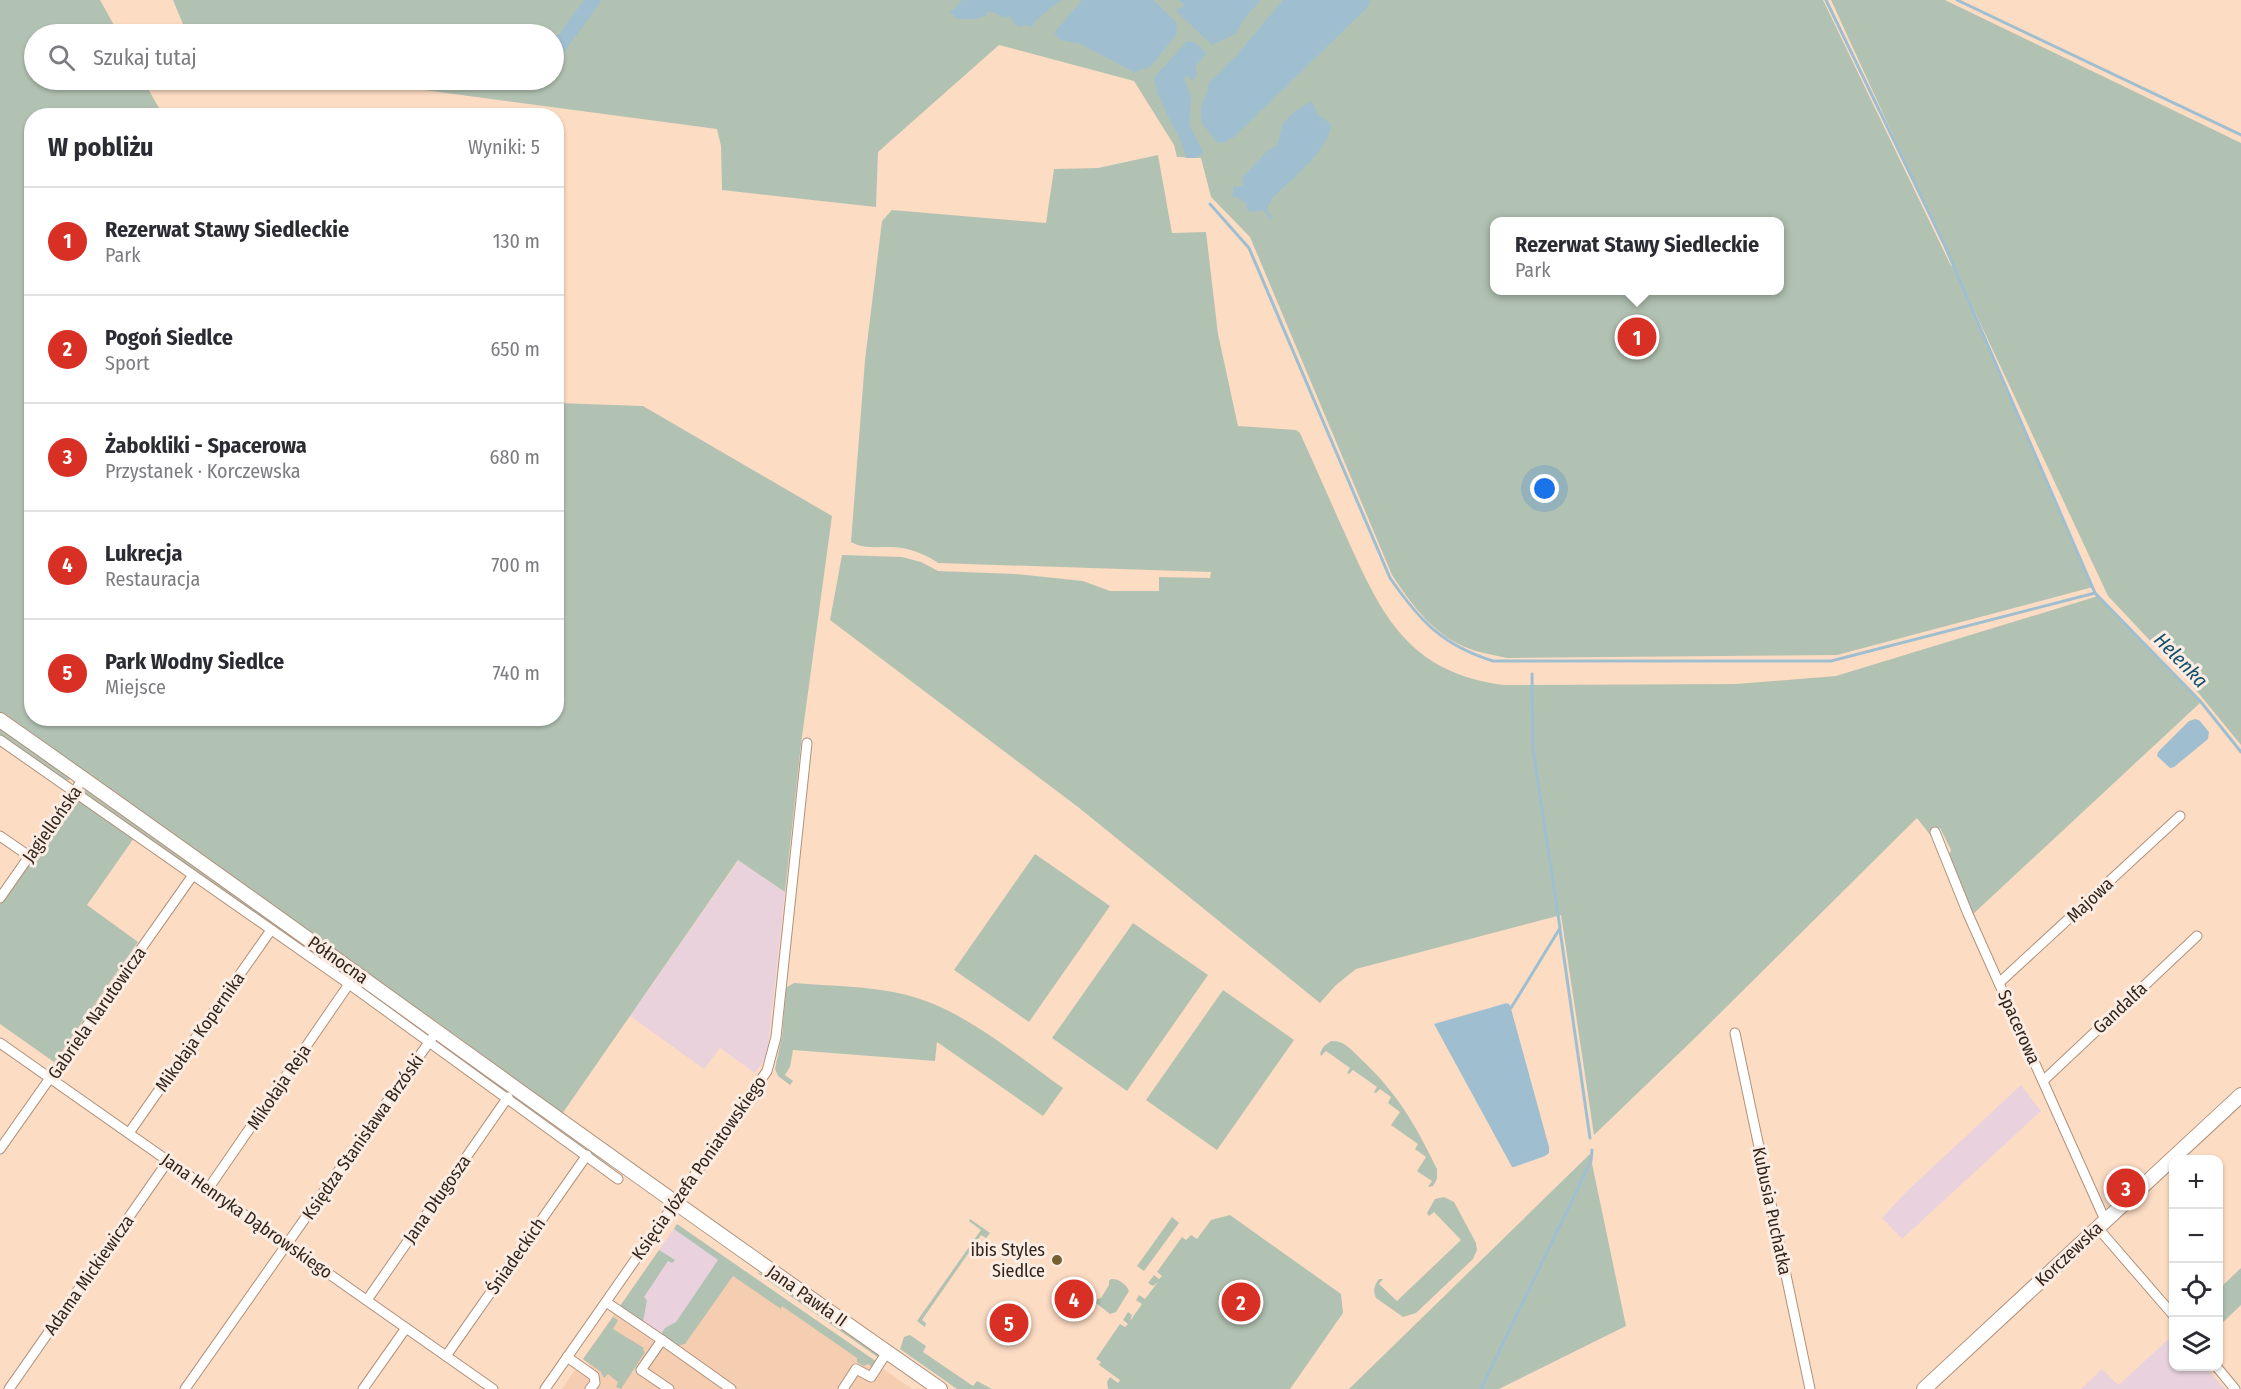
<!DOCTYPE html>
<html lang="pl">
<head>
<meta charset="utf-8">
<style>
	body { margin:0; font-family:"Fira Sans Condensed",sans-serif; background:#f7f7f7; color:#2b2b33 }
	.controls { position:absolute; right:18px; bottom:18px; display:grid; overflow:hidden; border-radius:12px; box-shadow:0 2px 4px #0004 }
	.controls button { width:54px; height:54px; display:grid; place-items:center; padding:0; border:0; border-bottom:2px solid #e1e1e2; background:#fff; color:#2b2b33; font:30px sans-serif }
	.you { position:absolute; left:1545px; top:489px; width:21px; height:21px; margin:-15px; border:4px solid #fff; border-radius:50%; background:#1a73e8; box-shadow:0 0 0 9px #1a73e833 }
	.badge { display:grid; place-items:center; width:39px; height:39px; border-radius:50%; background:#d93025; color:#fff; font-size:20px; font-weight:700 }
	.pin { position:absolute; translate:-50% -50%; border:3px solid #fff; box-shadow:0 2px 6px #0006 }
	.popup { position:absolute; left:1490px; top:217px; width:294px; height:78px; box-sizing:border-box; display:grid; place-content:center; border-radius:12px; background:#fff; filter:drop-shadow(0 2px 4px #0005); font-size:20px; white-space:nowrap; color:#7c7c81 }
	.popup b { font-size:22px; color:#2b2b33 }
	.popup::after { content:''; position:absolute; left:50%; top:100%; margin-left:-12px; border:12px solid transparent; border-top-color:#fff }
	.list { margin:0; padding:0; list-style:none }
	h2 { display:flex; justify-content:space-between; align-items:center; height:78px; margin:0; padding:0 24px; font-size:26px }
	h2 small { font-size:20px; font-weight:400; color:#7c7c81 }
	.list li { display:grid; grid-template-columns:39px 1fr auto; gap:18px; align-items:center; box-sizing:border-box; height:108px; padding:0 24px; border-top:2px solid #e1e1e2 }
	.list b { display:block; font-size:22px; white-space:nowrap }
	.list p { margin:0; font-size:20px; white-space:nowrap; color:#7c7c81 }
	.list em { font-size:20px; font-style:normal; color:#7c7c81 }
	.icon { flex:none; width:33px; height:33px; fill:none; stroke:currentColor; stroke-width:2; stroke-linecap:round; stroke-linejoin:round }
	.map { position:relative; flex:none; width:2241px; height:1389px; overflow:hidden }
	.search { position:absolute; background:#fff; box-shadow:0 2px 4px #0004; left:24px; top:24px; width:540px; height:66px; display:flex; align-items:center; gap:15px; box-sizing:border-box; padding:0 21px; border-radius:33px; color:#7c7c81; font-size:22px }
	.panel { position:absolute; background:#fff; box-shadow:0 2px 4px #0004; left:24px; top:108px; width:540px; height:618px; border-radius:24px }
	.map>svg:first-child { display:block }
</style>
</head>
<body>
<div class="map">
<svg width="2241" height="1389" viewBox="0 0 2241 1389">
	<rect width="100%" height="100%" fill="#fddcc4"/>
	<g fill="#e9d2de">
		<polygon points="2021,1085 2041,1111 1902,1239 1882,1218 1906,1192"/>
		<polygon points="677,1224 737,1267 670,1341 632,1314 657,1253"/>
		<polygon points="2173,1335 2174,1366 2205,1367 2225,1389 2128,1389 2122,1382"/>
	</g>
	<g fill="#ead2dc">
		<polygon points="739,860 785,892 768,1047 765,1059 755,1073 720,1048 704,1069 630,1016"/>
		<polygon points="2102,1369 2118,1385 2122,1382 2128,1389 2081,1389"/>
	</g>
	<polygon fill="#f5cdb1" points="737,1267 876,1363 872,1366 876,1370 880,1372 882,1368 912,1389 562,1389 575,1370 583,1375 591,1366 583,1359 615,1313 640,1330 645,1323 670,1341"/>
	<g fill="#b2c2b2" fill-rule="evenodd">
		<polygon points="0,0 100,0 119,34 34,34 34,80 143,80 163,115 32,116 32,718 556,718 557,403 643,406 832,516 801,744 785,892 738,860 562,1114 434,1020 391,993 0,715"/>
		<path d="M 173,0 L 1823,0 L 1951,266 L 1953,266 L 1831,0 L 1945,0 L 2241,143 L 2241,745 L 2191,684 L 2108,596 L 1967,295 L 2093,587 L 1837,655 L 1507,658 C 1495,655 1481,653 1470,649 C 1434,636 1412,605 1392,575 L 1250,237 L 1211,197 L 1201,158 L 1177,157 L 1174,145 L 1134,81 L 999,45 L 878,152 L 876,207 L 722,190 L 721,146 L 717,129 L 349,80 L 554,80 L 554,34 L 187,34 ZM 1494,222 L 1780,222 L 1780,290 L 1494,290 Z"/>
		<path d="M 1158,155 L 1172,233 L 1206,232 L 1218,334 L 1238,426 L 1296,430 L 1300,433 C 1316,468 1331,503 1347,538 C 1382,617 1410,673 1504,685 L 1736,684 L 1836,676 L 2098,596 L 2201,702 L 1972,915 L 1948,857 L 1951,850 L 1940,828 L 1931,836 L 1917,818 L 1696,1037 L 1594,1135 L 1561,915 L 1356,969 L 1336,985 L 1320,1003 L 1078,807 L 830,620 L 842,555 L 902,557 L 921,562 L 938,571 L 1015,574 L 1083,581 L 1110,591 L 1159,591 L 1159,577 L 1210,578 L 1211,572 L 938,563 C 929,556 914,550 902,548 C 885,545 867,551 851,542 L 865,360 L 882,221 L 892,210 L 1046,223 L 1054,169 L 1098,168 Z"/>
		<polygon points="0,726 70,777 69,780 65,781 0,735"/>
		<polygon points="87,789 422,1029 421,1031 84,794 84,791"/>
		<polygon points="77,797 134,838 87,905 138,942 54,1062 0,1024 0,904 74,798"/>
		<polygon points="1035,854 1110,906 1029,1022 954,970"/>
		<polygon points="1133,923 1208,975 1127,1091 1052,1038"/>
		<path d="M 794,983 C 831,986 871,986 907,995 C 963,1009 1016,1055 1063,1088 L 1043,1116 L 937,1042 L 935,1061 L 793,1050 L 790,1067 L 785,1075 L 793,1081 L 790,1085 L 778,1076 L 775,1069 L 782,1036 L 786,991 L 787,987 Z"/>
		<polygon points="1223,990 1294,1040 1217,1150 1146,1100"/>
		<path d="M 1331,1041 C 1345,1040 1352,1051 1361,1059 C 1398,1094 1415,1124 1437,1169 L 1437,1179 L 1433,1186 L 1428,1187 L 1432,1181 L 1417,1171 L 1426,1157 L 1415,1149 L 1418,1144 L 1391,1125 L 1400,1112 L 1388,1103 L 1391,1097 L 1380,1089 L 1376,1093 L 1374,1092 L 1377,1087 L 1353,1070 L 1349,1074 L 1347,1073 L 1350,1068 L 1326,1051 L 1321,1056 L 1320,1053 L 1324,1046 Z"/>
		<polygon points="441,1043 543,1113 617,1171 441,1046"/>
		<polygon points="1590,1154 1626,1326 1499,1389 1349,1389"/>
		<path d="M 1444,1197 L 1454,1202 L 1476,1243 L 1477,1250 L 1473,1259 L 1416,1313 L 1403,1317 L 1376,1298 C 1373,1291 1374,1285 1379,1279 L 1383,1279 L 1379,1284 L 1397,1301 L 1461,1240 L 1434,1212 L 1429,1216 L 1427,1213 L 1435,1199 Z"/>
		<polygon points="1230,1215 1341,1294 1343,1313 1290,1389 1108,1389 1107,1382 1110,1377 1118,1383 1120,1380 1099,1365 1101,1362 1096,1359 1120,1324 1125,1327 1128,1324 1123,1320 1128,1312 1132,1315 1130,1321 1142,1304 1136,1300 1139,1295 1145,1299 1158,1282 1153,1286 1148,1283 1154,1275 1159,1279 1162,1276 1157,1272 1182,1237 1186,1240 1191,1235 1197,1239 1211,1220"/>
		<polygon points="1172,1217 1179,1223 1144,1271 1137,1266"/>
		<polygon points="970,1219 990,1233 986,1238 981,1235 922,1320 926,1323 925,1327 917,1321 981,1230 969,1221"/>
		<polygon points="677,1224 877,1362 871,1366 868,1364 864,1366 857,1362 857,1358 782,1306 781,1309 733,1276 685,1344 676,1346 661,1334 665,1328 676,1322 718,1260 674,1229"/>
		<polygon points="659,1250 675,1260 672,1263 668,1261 644,1297 647,1300 643,1322 620,1306"/>
		<polygon points="2241,1268 2241,1305 2219,1326 2219,1289"/>
		<polygon points="756,1272 768,1276 879,1353 879,1358"/>
		<path d="M 1111,1279 C 1118,1278 1127,1285 1129,1291 L 1116,1312 L 1110,1314 L 1096,1303 L 1097,1299 L 1101,1298 L 1109,1285 L 1109,1281 Z"/>
		<polygon points="613,1317 618,1320 613,1329 644,1348 643,1350 645,1352 621,1389 616,1387 618,1382 608,1374 604,1378 601,1372 583,1359"/>
		<polygon points="910,1335 926,1346 923,1352 973,1386 977,1381 992,1389 957,1389 900,1349 904,1337"/>
	</g>
	<g fill="#9fbfd1">
		<polygon points="584,0 602,0 562,55 554,57 554,41"/>
		<path d="M 962,0 L 1061,0 C 1052,8 1036,18 1032,27 L 1025,25 L 1020,27 L 1016,25 L 1011,19 L 1012,15 L 1005,18 L 993,12 L 987,12 L 986,16 L 975,19 L 956,19 L 949,11 L 953,10 Z"/>
		<polygon points="1082,0 1153,0 1176,22 1177,34 1150,67 1134,72 1080,44 1061,40 1054,33"/>
		<polygon points="1179,0 1261,0 1244,19 1235,34 1212,45 1177,12 1178,8 1185,6"/>
		<polygon points="1283,0 1370,0 1370,5 1234,137 1222,143 1217,142 1201,122 1201,108 1210,82 1236,56"/>
		<path d="M 1187,41 C 1194,41 1204,48 1206,54 L 1195,67 L 1197,75 L 1192,81 L 1188,76 L 1184,77 L 1191,97 L 1189,124 L 1202,150 L 1202,154 L 1196,158 L 1186,158 C 1182,135 1166,119 1161,98 L 1158,96 L 1154,78 Z"/>
		<path d="M 1310,102 L 1315,106 L 1317,114 L 1331,124 C 1329,145 1308,164 1294,178 C 1283,189 1272,194 1267,210 L 1272,217 L 1271,220 L 1263,210 L 1252,212 L 1247,210 L 1246,203 L 1237,197 L 1232,197 L 1234,186 L 1239,187 L 1243,185 L 1242,178 L 1268,150 L 1277,145 L 1283,123 L 1295,111 Z"/>
		<polygon points="2195,719 2199,720 2209,732 2208,739 2174,767 2170,768 2157,756 2158,752 2189,721"/>
		<polygon points="1507,1003 1510,1005 1549,1147 1549,1153 1545,1156 1514,1167 1512,1167 1434,1024"/>
	</g>
	<g fill="none" stroke-linecap="round" stroke-linejoin="round">
		<g stroke="#9fbfd1" stroke-width="3">
			<polyline points="1826,0 1944,244 2095,593 2201,702 2241,752"/>
			<polyline points="1957,0 2241,135"/>
			<path d="M 1210,204 L 1249,248 L 1390,578 C 1420,621 1442,645 1493,661 L 1831,661 L 2095,593"/>
			<polyline points="1560,930 1590,1138"/>
			<polyline points="1511,1008 1560,928 1533,749 1532,674"/>
			<polyline points="1481,1389 1591,1161 1592,1150"/>
		</g>
		<g stroke="#b0917b" stroke-width="11">
			<g id="street">
				<polyline points="0,740 349,984 618,1179"/>
				<polyline points="1935,832 1968,914 2105,1220"/>
				<polyline points="0,836 29,856"/>
				<polyline points="0,898 83,779"/>
				<polyline points="1999,983 2180,816"/>
				<polyline points="1735,1033 1810,1389"/>
				<polyline points="0,1043 493,1389"/>
				<polyline points="2043,1081 2197,936"/>
				<polyline points="129,1133 271,930"/>
				<polyline points="0,1149 193,875"/>
				<polyline points="208,1189 349,984"/>
				<polyline points="2097,1227 2174,1316"/>
				<polyline points="367,1300 508,1097"/>
				<polyline points="606,1302 662,1340 641,1370 669,1389"/>
				<polyline points="662,1340 731,1389"/>
				<polyline points="446,1356 587,1155"/>
				<polyline points="567,1357 594,1376 595,1383 590,1389"/>
				<polyline points="2216,1366 2235,1389"/>
				<polyline points="9,1389 168,1161"/>
				<polyline points="185,1389 432,1038"/>
				<polyline points="363,1389 406,1328"/>
				<polyline points="545,1389 767,1071 776,1037 807,743"/>
				<polyline points="843,1389 856,1369 871,1377 887,1352"/>
			</g>
		</g>
		<g stroke="#b0917b" stroke-width="16">
			<g id="secondary">
				<path d="M 0,720 C 315,941 624,1170 940,1389"/>
				<polyline points="1924,1389 2241,1095"/>
			</g>
		</g>
		<use href="#street" stroke="#fff" stroke-width="9"/>
		<use href="#secondary" stroke="#fff" stroke-width="14"/>
	</g>
	<circle fill="#775f30" stroke="#fbede4" stroke-width="2" cx="1057" cy="1260" r="6"/>
	<g text-anchor="middle" stroke-width="6" stroke-linejoin="round" paint-order="stroke">
		<g font-size="18" fill="#31251c" stroke="#fbede4">
			<text transform="translate(52 824) rotate(-55)" y="6">Jagiellońska</text>
			<text transform="translate(2090 900) rotate(-43)" y="6">Majowa</text>
			<text transform="translate(338 960) rotate(35)" y="6">Północna</text>
			<text transform="translate(2120 1008) rotate(-43)" y="6">Gandalfa</text>
			<text transform="translate(97 1013) rotate(-55)" y="6">Gabriela Narutowicza</text>
			<text transform="translate(2019 1027) rotate(66)" y="6">Spacerowa</text>
			<text transform="translate(200 1032) rotate(-55)" y="6">Mikołaja Kopernika</text>
			<text transform="translate(279 1087) rotate(-56)" y="6">Mikołaja Reja</text>
			<text transform="translate(363 1137) rotate(-55)" y="6">Księdza Stanisława Brzóski</text>
			<text transform="translate(699 1168) rotate(-55)" y="6">Księcia Józefa Poniatowskiego</text>
			<text transform="translate(437 1199) rotate(-55)" y="6">Jana Długosza</text>
			<text transform="translate(1772 1211) rotate(78)" y="6">Kubusia Puchatka</text>
			<text transform="translate(247 1216) rotate(35)" y="6">Jana Henryka Dąbrowskiego</text>
			<text transform="translate(2069 1254) rotate(-43)" y="6">Korczewska</text>
			<text transform="translate(516 1256) rotate(-55)" y="6">Śniadeckich</text>
			<text transform="translate(89 1275) rotate(-55)" y="6">Adama Mickiewicza</text>
			<text transform="translate(807 1296) rotate(35)" y="6">Jana Pawła II</text>
		</g>
		<g font-size="18" fill="#31251c" stroke="#fbede4" text-anchor="end">
			<text x="1045" y="1256">ibis Styles<tspan x="1045" dy="21">Siedlce</tspan></text>
		</g>
		<g font-size="20" font-style="italic" fill="#15506a" stroke="#fbede4">
			<text transform="translate(2181 660) rotate(46)" y="7">Helenka</text>
		</g>
	</g>
</svg>
<div class="controls">
<button>+</button>
<button>−</button>
<button><svg class="icon" aria-label="locate" viewBox="0 0 24 24"><circle cx="12" cy="12" r="6"/><path d="M12 2v4M12 18v4M2 12h4M18 12h4"/></svg></button>
<button><svg class="icon" aria-label="layers" viewBox="0 0 24 24"><path d="M12 4l9 5-9 5-9-5zM3 14l9 5 9-5"/></svg></button>
</div>
<div class="you"></div>
<div class="pin badge" style="left:1637px;top:337px">1</div>
<div class="popup"><b>Rezerwat Stawy Siedleckie</b>Park</div>
<div class="pin badge" style="left:1241px;top:1302px">2</div>
<div class="pin badge" style="left:2126px;top:1188px">3</div>
<div class="pin badge" style="left:1074px;top:1299px">4</div>
<div class="pin badge" style="left:1009px;top:1323px">5</div>
<div class="search"><svg class="icon" aria-label="search" viewBox="0 0 24 24"><circle cx="10" cy="10" r="6"/><path d="M15 15l6 6"/></svg>Szukaj tutaj</div>
<section class="panel">
<h2>W pobliżu<small>Wyniki: 5</small></h2>
<ul class="list">
<li><span class="badge">1</span><div><b>Rezerwat Stawy Siedleckie</b><p>Park</p></div><em>130 m</em></li>
<li><span class="badge">2</span><div><b>Pogoń Siedlce</b><p>Sport</p></div><em>650 m</em></li>
<li><span class="badge">3</span><div><b>Żabokliki - Spacerowa</b><p>Przystanek · Korczewska</p></div><em>680 m</em></li>
<li><span class="badge">4</span><div><b>Lukrecja</b><p>Restauracja</p></div><em>700 m</em></li>
<li><span class="badge">5</span><div><b>Park Wodny Siedlce</b><p>Miejsce</p></div><em>740 m</em></li>
</ul>
</section>
</div>
</body>
</html>
